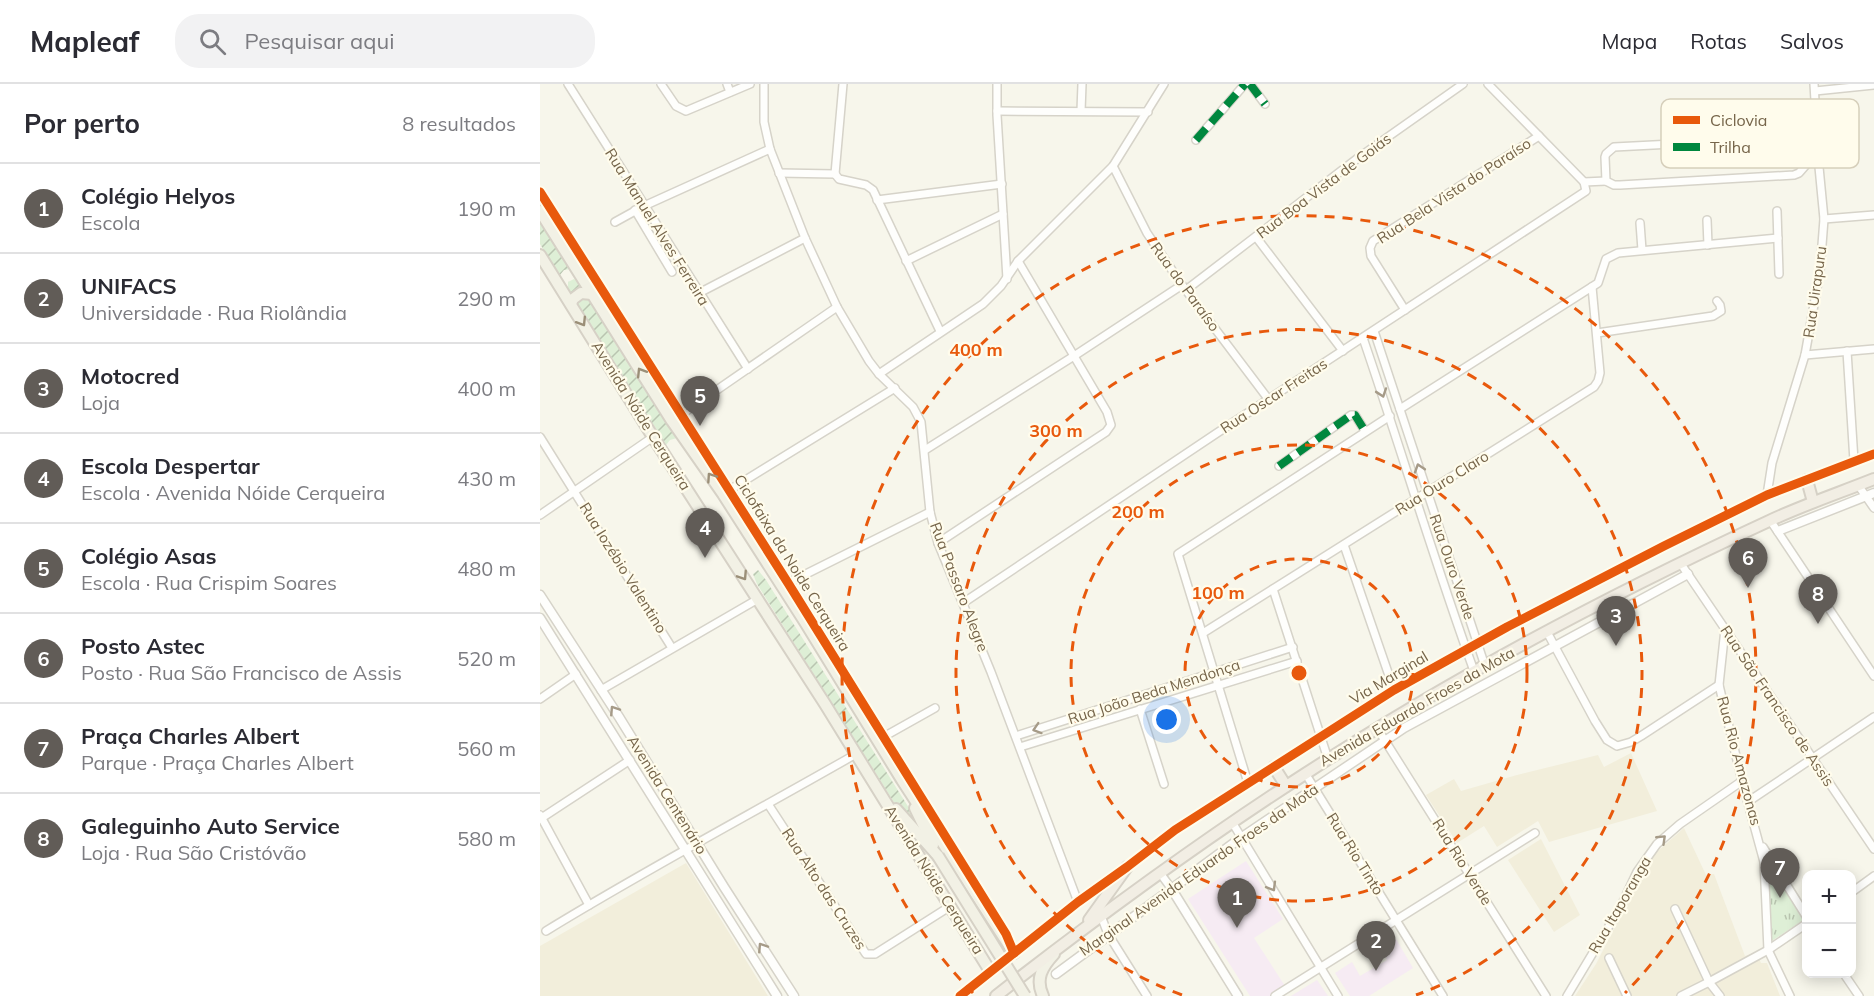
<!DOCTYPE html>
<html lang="pt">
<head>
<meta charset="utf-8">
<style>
	body { margin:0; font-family:Mulish,sans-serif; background:#f2f2f3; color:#2b2b33 }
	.controls { position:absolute; right:18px; bottom:18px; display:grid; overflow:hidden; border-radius:12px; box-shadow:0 3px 15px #0003 }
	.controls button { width:54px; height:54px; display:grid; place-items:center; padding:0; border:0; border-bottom:2px solid #e1e1e2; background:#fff; color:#2b2b33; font:30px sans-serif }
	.you { position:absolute; left:627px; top:636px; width:21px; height:21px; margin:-15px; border:4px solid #fff; border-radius:50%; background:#1a73e8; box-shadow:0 0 0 9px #1a73e833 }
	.badge { display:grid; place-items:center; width:39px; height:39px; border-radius:50%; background:#615c57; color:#fff; font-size:20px; font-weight:700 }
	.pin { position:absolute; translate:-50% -50px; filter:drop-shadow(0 2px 3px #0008) }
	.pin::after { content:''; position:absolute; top:32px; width:21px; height:18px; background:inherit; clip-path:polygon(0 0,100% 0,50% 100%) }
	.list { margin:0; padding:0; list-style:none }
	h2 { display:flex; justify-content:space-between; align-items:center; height:78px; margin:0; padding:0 24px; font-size:26px }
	h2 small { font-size:20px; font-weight:400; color:#7c7c81 }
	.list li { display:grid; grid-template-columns:39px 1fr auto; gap:18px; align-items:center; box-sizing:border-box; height:90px; padding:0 24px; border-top:2px solid #e1e1e2 }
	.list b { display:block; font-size:22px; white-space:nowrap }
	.list p { margin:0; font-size:20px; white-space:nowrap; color:#7c7c81 }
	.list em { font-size:20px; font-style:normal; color:#7c7c81 }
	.icon { flex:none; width:33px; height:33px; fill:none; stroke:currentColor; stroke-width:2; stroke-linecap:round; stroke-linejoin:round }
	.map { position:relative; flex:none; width:1334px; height:912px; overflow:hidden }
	header { display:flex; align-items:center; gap:36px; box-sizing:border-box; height:84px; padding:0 30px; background:#fff; border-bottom:2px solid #e1e1e2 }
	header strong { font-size:28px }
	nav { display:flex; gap:33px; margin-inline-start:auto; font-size:21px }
	.search { width:420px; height:54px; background:#f2f2f3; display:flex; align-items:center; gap:15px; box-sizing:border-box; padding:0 21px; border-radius:24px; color:#7c7c81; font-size:22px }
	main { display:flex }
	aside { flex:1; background:#fff }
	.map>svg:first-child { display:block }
</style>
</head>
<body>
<header>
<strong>Mapleaf</strong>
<div class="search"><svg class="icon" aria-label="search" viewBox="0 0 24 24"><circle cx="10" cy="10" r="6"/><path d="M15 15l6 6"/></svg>Pesquisar aqui</div>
<nav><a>Mapa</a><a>Rotas</a><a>Salvos</a></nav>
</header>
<main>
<aside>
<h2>Por perto<small>8 resultados</small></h2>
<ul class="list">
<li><span class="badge">1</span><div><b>Colégio Helyos</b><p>Escola</p></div><em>190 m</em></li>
<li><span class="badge">2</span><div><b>UNIFACS</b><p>Universidade · Rua Riolândia</p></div><em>290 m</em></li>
<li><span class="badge">3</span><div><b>Motocred</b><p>Loja</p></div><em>400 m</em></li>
<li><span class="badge">4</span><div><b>Escola Despertar</b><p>Escola · Avenida Nóide Cerqueira</p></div><em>430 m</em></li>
<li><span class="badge">5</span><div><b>Colégio Asas</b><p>Escola · Rua Crispim Soares</p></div><em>480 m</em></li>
<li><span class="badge">6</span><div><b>Posto Astec</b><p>Posto · Rua São Francisco de Assis</p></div><em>520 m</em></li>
<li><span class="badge">7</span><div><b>Praça Charles Albert</b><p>Parque · Praça Charles Albert</p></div><em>560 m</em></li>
<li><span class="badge">8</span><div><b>Galeguinho Auto Service</b><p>Loja · Rua São Cristóvão</p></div><em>580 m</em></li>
</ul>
</aside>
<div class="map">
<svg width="1334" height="912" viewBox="0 0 1334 912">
	<defs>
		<pattern id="grass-tufts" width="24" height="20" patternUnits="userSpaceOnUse" patternTransform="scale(1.5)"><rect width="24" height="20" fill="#deefd6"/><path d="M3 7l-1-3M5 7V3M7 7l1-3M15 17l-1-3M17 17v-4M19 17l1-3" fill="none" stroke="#b9c5b0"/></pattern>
		<pattern id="garden-furrows" width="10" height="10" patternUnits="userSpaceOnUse" patternTransform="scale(1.5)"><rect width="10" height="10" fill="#deefd6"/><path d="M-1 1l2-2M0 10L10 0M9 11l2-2" fill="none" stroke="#b9c5b0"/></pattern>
	</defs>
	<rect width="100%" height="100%" fill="#f7f6eb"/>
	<g fill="#f2eedb">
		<polygon points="1091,669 1117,727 1009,758 998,737 957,763 944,742 917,759 886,711 914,695 921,707 977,691 1058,671 1064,683"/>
		<polygon points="1144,744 1166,791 1174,790 1205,872 1216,868 1221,879 1227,879 1240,912 1035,912 1056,880 1110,774"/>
		<polygon points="1001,755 1040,831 1014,848 968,776"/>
		<polygon points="146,779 228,912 0,912 0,862"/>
	</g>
	<g fill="#f6ebf3">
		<polygon points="706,777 743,835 714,854 745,902 730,912 710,912 648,815"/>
		<polygon points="856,855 873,884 829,912 810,912 795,889 812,878 820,892 847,876 841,863"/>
		<polygon points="777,896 788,912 751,912"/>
	</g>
	<polygon fill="url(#grass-tufts)" points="1235,792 1265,835 1230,858 1229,793"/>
	<g fill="url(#garden-furrows)">
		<polygon points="0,135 31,185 24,186 20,191 0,160"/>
		<polygon points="34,195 38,198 137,354 130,356 126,361 28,204 28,198"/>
		<polygon points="218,486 226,496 369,724 385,757 360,728 217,500 213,490"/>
	</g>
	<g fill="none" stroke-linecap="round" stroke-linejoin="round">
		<g stroke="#d6d3c9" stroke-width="10">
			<g id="minor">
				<polyline points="28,0 208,285"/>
				<polyline points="121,0 136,22 146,27 210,0"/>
				<polyline points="187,0 190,8"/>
				<polyline points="224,0 224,38 230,65 265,154 297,223 329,277 339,290 373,323 381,338 390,428 398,459 451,588 538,818"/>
				<polyline points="457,0 457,31 467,195"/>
				<polyline points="710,0 725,20"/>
				<polyline points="1275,7 1334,1"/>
				<polyline points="457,27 608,28"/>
				<polyline points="541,27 542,0"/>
				<polygon points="1251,54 1262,56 1266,64 1266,81 1259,89 1254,91 1080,101 1074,101 1066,97 1065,73 1066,70 1074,63"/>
				<polyline points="656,56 705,0"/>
				<polyline points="573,82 607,149 642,201 729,316"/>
				<polyline points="239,89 295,90"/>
				<polyline points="295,90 299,95 326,101 333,106 400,247"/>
				<polyline points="295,90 303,0"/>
				<polyline points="1044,98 1066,97"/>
				<polyline points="337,116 462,100"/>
				<polyline points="95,126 132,188"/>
				<polyline points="1237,127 1239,190"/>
				<polyline points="1284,135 1334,131"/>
				<polyline points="1167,136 1168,161"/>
				<polyline points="75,138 104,122 230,65"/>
				<polyline points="1100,139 1102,166"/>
				<polyline points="716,153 803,267"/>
				<polyline points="366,177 463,130"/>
				<polyline points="646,206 818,74 923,0"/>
				<polyline points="159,209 265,154"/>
				<polyline points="865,226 831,172 830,164 833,157 999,52"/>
				<polyline points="834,247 945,582"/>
				<polyline points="1057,249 1173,232 1181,227 1180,221 1177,217"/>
				<path d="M 823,254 C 861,365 894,477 934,587"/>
				<polyline points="1307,267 1314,377"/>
				<polyline points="1265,271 1334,265"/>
				<polyline points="339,290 443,220 461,202 478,177 573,82 624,0"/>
				<polyline points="860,325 1058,199 1066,175 1078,169 1238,154"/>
				<polyline points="132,337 297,223"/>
				<polyline points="0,353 132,564"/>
				<polyline points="385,366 534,272 642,201"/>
				<polyline points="739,382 811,331 815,331 825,347"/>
				<polyline points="1318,401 1334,424"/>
				<polyline points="183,410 355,304"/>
				<polyline points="1227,411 1232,379 1265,271 1280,187 1284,135 1279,83 1274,0"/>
				<polyline points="0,431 113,353"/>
				<polyline points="1230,436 1334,592"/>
				<polyline points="398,459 566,348 571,341 567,328 478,177"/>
				<polyline points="804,461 854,606"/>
				<polyline points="1141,480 1334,765"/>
				<polyline points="242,502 390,428"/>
				<polyline points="733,505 788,675"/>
				<polyline points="423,519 677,349 1046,107 1044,98 948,0"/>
				<polyline points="1185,545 1179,601 1202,697 1224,778 1228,866 1250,912"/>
				<polyline points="1007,548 1055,637 1067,656 1077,662 1091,658 1101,652 1179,601"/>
				<polyline points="663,549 1054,303 1058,297 1060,289 1052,203"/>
				<polyline points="61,606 218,515"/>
				<polyline points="0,615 36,590"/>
				<polyline points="600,625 624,700"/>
				<polyline points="837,644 1006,912"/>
				<polyline points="476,652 753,563"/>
				<polyline points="338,656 395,624"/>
				<polyline points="480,663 757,577"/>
				<polyline points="765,689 903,912"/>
				<polyline points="708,699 638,470 850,332"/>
				<polyline points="1209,717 1334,633"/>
				<polyline points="228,720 326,870 335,870 409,823"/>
				<polyline points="0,731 49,821"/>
				<polyline points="0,735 90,676"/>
				<polyline points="692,738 798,912"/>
				<polyline points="1223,763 1266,832"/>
				<polyline points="620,789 631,804"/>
				<polyline points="1312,808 1334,792"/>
				<polyline points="1135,825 1169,898 1228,866 1266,840"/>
				<polyline points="561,832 568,850 607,912"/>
				<path d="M 6,847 C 107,785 213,729 316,670"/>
				<polyline points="1069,874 1087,912"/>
				<polyline points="1304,890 1319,912"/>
				<polyline points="735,912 995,749"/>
				<polyline points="1027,912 1081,822 1097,788 1117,760 1140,740 1202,697"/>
				<polyline points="1141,912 1169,898 1180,912"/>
			</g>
		</g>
		<g stroke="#d6d3c9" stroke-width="11">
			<g id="tertiary">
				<polyline points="1238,447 1334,409"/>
				<polyline points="0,511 79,633 184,803 254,912"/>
				<polyline points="0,534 237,912"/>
				<polyline points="631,804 698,912"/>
				<polyline points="516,890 702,753 864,644 1148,490"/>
				<polyline points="420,912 538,818 587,783 635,746 854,606 967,543 1124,462 1227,411 1334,370"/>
			</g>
		</g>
		<g stroke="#d6d1c6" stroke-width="14">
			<g id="primary">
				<polyline points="0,127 132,337 183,410 265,538 362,696 474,869"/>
				<polyline points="0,171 113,353 285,620 450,887"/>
				<polyline points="31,220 33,215 41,209 52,210"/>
				<polyline points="375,724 393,761"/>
				<polyline points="356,725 398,772"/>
				<path d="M 503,912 C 495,895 502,883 514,870"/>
			</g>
		</g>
		<g stroke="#d6d1c6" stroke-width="14">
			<g id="trunk">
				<polyline points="1267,396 1273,418"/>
				<polyline points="734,683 746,702"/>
				<polyline points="549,836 587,783"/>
				<path d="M 456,912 C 556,834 658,759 765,690 C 912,594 1069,511 1229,437 C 1263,421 1299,409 1334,395"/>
			</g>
		</g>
		<use href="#minor" stroke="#fefefc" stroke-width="7"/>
		<use href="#tertiary" stroke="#fefefc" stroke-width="8"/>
		<use href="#primary" stroke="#f2f1e5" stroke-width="10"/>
		<use href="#trunk" stroke="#f2eee4" stroke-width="10"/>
		<g stroke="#d6d1c6" stroke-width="14" stroke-linecap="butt">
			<polyline id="primary-bridge" points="398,772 485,912"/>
		</g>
		<use href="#primary-bridge" stroke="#f2f1e5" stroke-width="10"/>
		<g stroke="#00873e" stroke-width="8" stroke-dasharray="15 8" stroke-linecap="butt">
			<polyline points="710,0 725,20"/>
			<polyline points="656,56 705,0"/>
			<polyline points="739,382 811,331 815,331 825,347"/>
		</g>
		<g stroke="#fffcec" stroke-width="13">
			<g id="cycleway">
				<polyline points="0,108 248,499 466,850 474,869"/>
				<polyline points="420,912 538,818 587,783 635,746 854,606 967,543 1124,462 1227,411 1334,370"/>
			</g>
		</g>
		<use href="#cycleway" stroke="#e8590c" stroke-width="9"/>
	</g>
	<defs><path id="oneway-chevron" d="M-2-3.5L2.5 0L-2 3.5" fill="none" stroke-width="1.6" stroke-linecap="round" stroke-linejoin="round" transform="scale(1.5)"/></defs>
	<g stroke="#9b8f78">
		<use href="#oneway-chevron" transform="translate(42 238) rotate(58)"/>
		<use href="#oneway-chevron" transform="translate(101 288) rotate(-122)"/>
		<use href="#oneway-chevron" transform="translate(171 393) rotate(-124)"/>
		<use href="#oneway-chevron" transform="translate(203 492) rotate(57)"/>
	</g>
	<g stroke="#a69b88">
		<use href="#oneway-chevron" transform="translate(842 309) rotate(71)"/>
		<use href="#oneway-chevron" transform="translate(879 384) rotate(-108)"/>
		<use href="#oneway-chevron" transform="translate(74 626) rotate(-123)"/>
		<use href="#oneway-chevron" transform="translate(497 645) rotate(162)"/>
		<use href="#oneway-chevron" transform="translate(1122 755) rotate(-44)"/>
		<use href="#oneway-chevron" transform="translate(732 803) rotate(59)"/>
		<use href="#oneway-chevron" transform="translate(222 863) rotate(-123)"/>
	</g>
	<g fill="none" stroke="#e8590c" stroke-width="3" stroke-dasharray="10 8">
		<circle cx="759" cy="589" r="114"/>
		<circle cx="759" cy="589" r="228"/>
		<path d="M642 911A343 343 0 1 1 876 911"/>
		<path d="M433 909A457 457 0 1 1 1085 909"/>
	</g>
	<g text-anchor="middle" stroke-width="4.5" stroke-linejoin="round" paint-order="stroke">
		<g font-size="15" fill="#76654a" stroke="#fffcec">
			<text transform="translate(784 102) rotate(-37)" y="5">Rua Boa Vista de Goiás</text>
			<text transform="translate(914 107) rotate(-33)" y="5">Rua Bela Vista do Paraíso</text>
			<text transform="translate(117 143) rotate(58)" y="5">Rua Manuel Alves Ferreira</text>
			<text transform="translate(645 203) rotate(54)" y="5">Rua do Paraíso</text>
			<text transform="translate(1275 208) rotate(-82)" y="5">Rua Uirapuru</text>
			<text transform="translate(734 312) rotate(-33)" y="5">Rua Oscar Freitas</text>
			<text transform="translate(101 332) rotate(58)" y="5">Avenida Nóide Cerqueira</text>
			<text transform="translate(902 399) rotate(-32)" y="5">Rua Ouro Claro</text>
			<text transform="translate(252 479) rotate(58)" y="5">Ciclofaixa da Noide Cerqueira</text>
			<text transform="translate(912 483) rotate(71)" y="5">Rua Ouro Verde</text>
			<text transform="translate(83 484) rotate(58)" y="5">Rua Iozébio Valentino</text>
			<text transform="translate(419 503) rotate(69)" y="5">Rua Passaro Alegre</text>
			<text transform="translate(849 594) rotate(-31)" y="5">Via Marginal</text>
			<text transform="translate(614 608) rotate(-18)" y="5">Rua João Beda Mendonça</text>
			<text transform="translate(1237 622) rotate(56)" y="5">Rua São Francisco de Assis</text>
			<text transform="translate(877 623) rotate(-30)" y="5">Avenida Eduardo Froes da Mota</text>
			<text transform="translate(1199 677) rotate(75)" y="5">Rua Rio Amazonas</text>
			<text transform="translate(127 711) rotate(58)" y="5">Avenida Centenário</text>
			<text transform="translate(815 770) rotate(58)" y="5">Rua Rio Tinto</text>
			<text transform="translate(922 778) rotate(58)" y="5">Rua Rio Verde</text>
			<text transform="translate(659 786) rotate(-35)" y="5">Marginal Avenida Eduardo Froes da Mota</text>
			<text transform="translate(394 796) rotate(58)" y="5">Avenida Nóide Cerqueira</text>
			<text transform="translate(284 805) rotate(57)" y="5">Rua Alto das Cruzes</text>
			<text transform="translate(1080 821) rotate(-60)" y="5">Rua Itaporanga</text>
		</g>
	</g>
	<rect x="1121" y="15" width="198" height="69" rx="9" fill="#fffcec" stroke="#d6cfbb" stroke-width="1.5"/>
	<rect x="1133" y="32" width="27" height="8" fill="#e8590c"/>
	<rect x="1133" y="59" width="27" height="8" fill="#00873e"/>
	<g font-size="16" fill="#76654a">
		<text x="1170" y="42">Ciclovia</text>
		<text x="1170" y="69">Trilha</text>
	</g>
	<circle cx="759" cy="589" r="9" fill="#e8590c" stroke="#fffcec" stroke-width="3"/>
	<g font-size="18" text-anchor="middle" font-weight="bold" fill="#e8590c" stroke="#fffcec" stroke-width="4.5" stroke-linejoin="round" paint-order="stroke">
		<text x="436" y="272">400 m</text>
		<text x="516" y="353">300 m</text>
		<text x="598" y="434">200 m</text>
		<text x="678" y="515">100 m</text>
	</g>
</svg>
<div class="controls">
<button>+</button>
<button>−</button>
</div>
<div class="you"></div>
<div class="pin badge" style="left:697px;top:844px">1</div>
<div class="pin badge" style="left:836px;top:887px">2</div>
<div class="pin badge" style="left:1076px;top:562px">3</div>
<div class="pin badge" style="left:165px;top:474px">4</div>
<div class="pin badge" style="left:160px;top:342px">5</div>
<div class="pin badge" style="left:1208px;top:504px">6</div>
<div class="pin badge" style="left:1240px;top:814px">7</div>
<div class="pin badge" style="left:1278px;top:540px">8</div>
</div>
</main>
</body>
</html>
